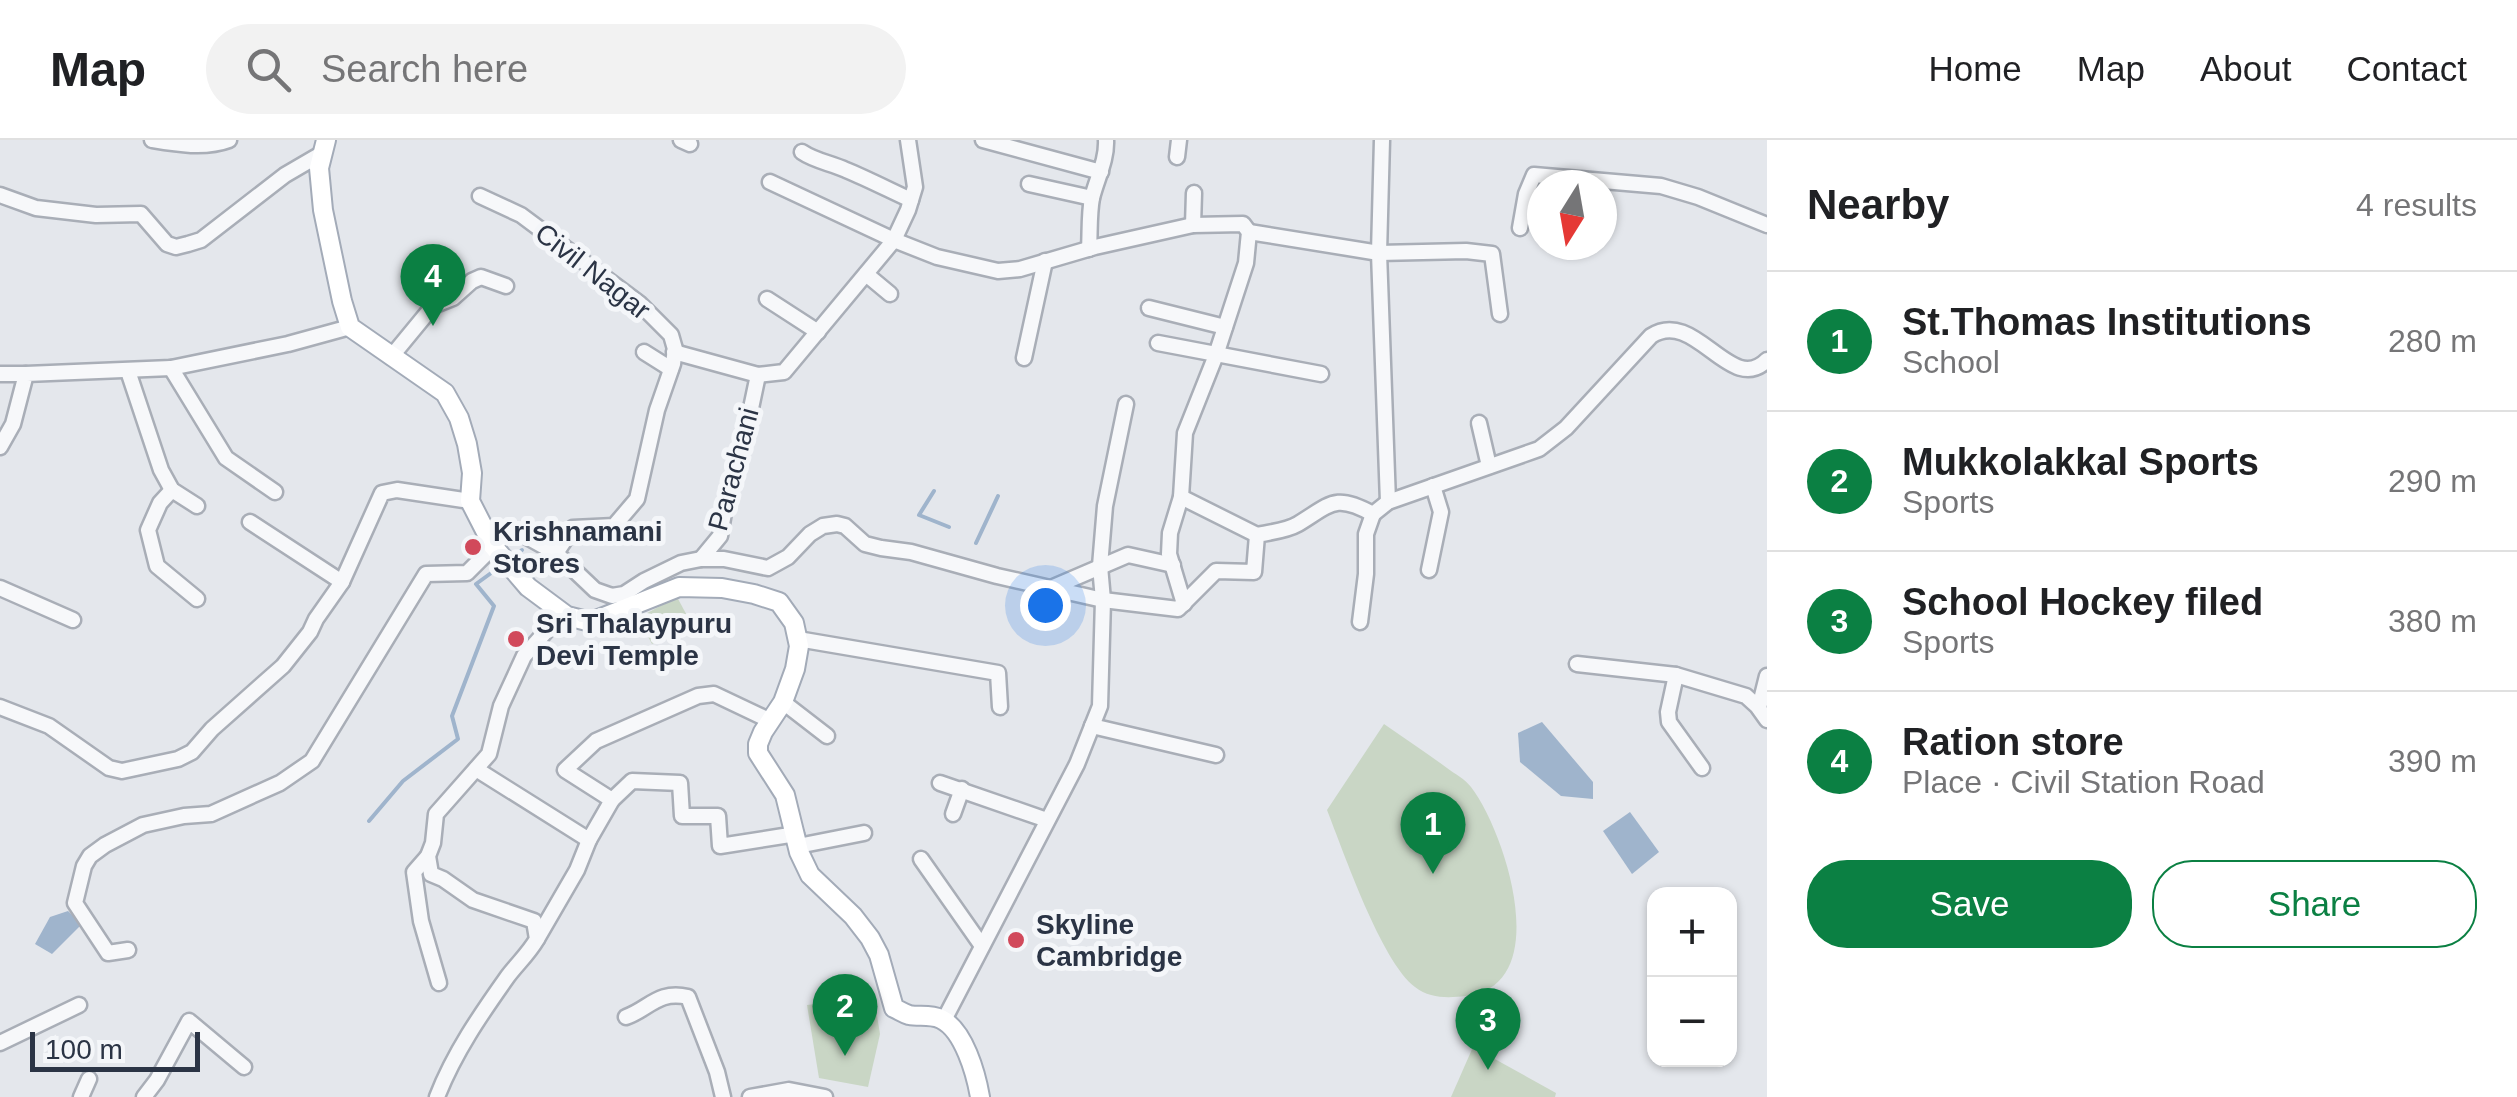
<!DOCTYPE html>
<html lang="en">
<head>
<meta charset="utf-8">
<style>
	body { margin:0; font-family:Arial,sans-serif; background:#f2f2f2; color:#202124 }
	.controls { position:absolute; right:30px; bottom:30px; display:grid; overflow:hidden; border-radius:20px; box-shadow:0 2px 8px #0004 }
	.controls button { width:90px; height:90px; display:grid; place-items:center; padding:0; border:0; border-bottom:2px solid #e0e0e0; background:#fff; color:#202124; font:50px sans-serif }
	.compass { position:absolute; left:1527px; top:30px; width:90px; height:90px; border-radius:50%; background:#fff; box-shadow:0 2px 8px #0004; rotate:191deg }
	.scale { position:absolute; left:30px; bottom:25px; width:170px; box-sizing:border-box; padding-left:10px; border:5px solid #2b3445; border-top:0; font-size:28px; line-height:35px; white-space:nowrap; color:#2b3445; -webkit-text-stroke:8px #f4f6f9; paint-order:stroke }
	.you { position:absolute; left:1045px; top:465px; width:35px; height:35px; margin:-25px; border:8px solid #fff; border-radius:50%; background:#1a73e8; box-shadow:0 0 0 15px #1a73e833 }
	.badge { display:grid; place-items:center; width:65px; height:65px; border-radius:50%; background:#0b8043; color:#fff; font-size:32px; font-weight:700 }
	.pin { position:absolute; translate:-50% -82px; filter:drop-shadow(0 2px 5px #0008) }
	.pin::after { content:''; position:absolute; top:52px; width:35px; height:30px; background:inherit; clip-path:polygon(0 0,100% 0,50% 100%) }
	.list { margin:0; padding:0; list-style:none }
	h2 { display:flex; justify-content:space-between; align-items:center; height:130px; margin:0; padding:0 40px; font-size:42px }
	h2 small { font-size:32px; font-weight:400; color:#757577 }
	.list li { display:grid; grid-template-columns:65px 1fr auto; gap:30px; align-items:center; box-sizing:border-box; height:140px; padding:0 40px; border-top:2px solid #e0e0e0 }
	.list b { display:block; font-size:38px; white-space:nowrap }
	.list p { margin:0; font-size:32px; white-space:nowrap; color:#757577 }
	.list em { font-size:32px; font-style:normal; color:#757577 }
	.actions { display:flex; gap:20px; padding:30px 40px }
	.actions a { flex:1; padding:22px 0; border:2px solid #0b8043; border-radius:40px; text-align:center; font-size:35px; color:#0b8043 }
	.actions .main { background:#0b8043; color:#fff }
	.icon { flex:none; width:55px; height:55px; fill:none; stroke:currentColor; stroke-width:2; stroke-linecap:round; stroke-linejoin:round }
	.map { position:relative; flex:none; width:1767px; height:957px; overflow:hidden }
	header { display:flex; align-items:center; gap:60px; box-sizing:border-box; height:140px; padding:0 50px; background:#fff; border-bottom:2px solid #e0e0e0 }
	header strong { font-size:48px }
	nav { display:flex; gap:55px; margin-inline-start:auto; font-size:35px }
	.search { width:700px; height:90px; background:#f2f2f2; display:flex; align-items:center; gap:25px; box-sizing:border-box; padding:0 35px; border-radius:55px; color:#757577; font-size:38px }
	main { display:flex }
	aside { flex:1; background:#fff }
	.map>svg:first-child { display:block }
</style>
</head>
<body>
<header>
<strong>Map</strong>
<div class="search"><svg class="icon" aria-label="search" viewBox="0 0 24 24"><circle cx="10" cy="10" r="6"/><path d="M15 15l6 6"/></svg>Search here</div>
<nav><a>Home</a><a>Map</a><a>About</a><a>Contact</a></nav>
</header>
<main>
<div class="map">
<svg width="1767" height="957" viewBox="0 0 1767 957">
	<rect width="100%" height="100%" fill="#e4e7ec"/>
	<g fill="#c9d6c5">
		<polygon points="677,457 691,483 652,504 638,478"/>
		<path d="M 1384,584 C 1405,599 1427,613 1447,628 C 1455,634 1465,639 1471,647 C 1505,691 1556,846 1466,856 C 1449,858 1430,859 1415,847 C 1381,821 1344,713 1327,670 Z"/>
		<polygon points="874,857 880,894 868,947 819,938 807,865"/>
		<polygon points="1473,907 1556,953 1555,957 1451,957"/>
	</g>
	<g fill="#9fb4cc">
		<polygon points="1542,582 1593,642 1593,659 1561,656 1520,622 1518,593"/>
		<polygon points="1630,672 1659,712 1632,734 1603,691"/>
		<polygon points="68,771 82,784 52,814 35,804 50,777"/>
	</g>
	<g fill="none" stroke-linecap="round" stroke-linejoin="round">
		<g stroke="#9fb4cc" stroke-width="4">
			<polyline points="934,351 919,375 949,387"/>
			<polyline points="976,403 998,356"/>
			<polyline points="515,416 522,410"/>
			<polyline points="369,681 403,641 458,599 452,576 494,466 476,444 498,428"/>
		</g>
		<g stroke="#a9aeb7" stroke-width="19">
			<g id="minor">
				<path d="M 152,0 C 176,4 205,9 229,0"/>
				<polyline points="681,0 690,4"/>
				<polyline points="983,0 1101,32"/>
				<polyline points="1382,0 1379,113 1388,362"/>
				<path d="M 802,12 C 815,21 831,23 846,30 C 868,39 889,50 911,60"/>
				<polyline points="1177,17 1179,0"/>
				<polyline points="770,42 894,100 937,117 998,131 1020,129 1095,107 1193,85 1243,84 1249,92 1246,123 1216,215 1185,293 1181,357 1170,393 1169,414 1184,464"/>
				<polyline points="1029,44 1092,58"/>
				<polyline points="0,55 36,68 96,75 141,74 167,104 176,107 188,104 201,100 285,35 321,14"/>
				<polyline points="480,56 521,75 639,163 671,195 675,209 673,224 657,270 637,359 614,386 573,388 556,413"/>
				<polyline points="1193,85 1194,53"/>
				<polyline points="1520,88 1526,54 1534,35 1661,46 1698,57 1767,85"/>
				<polyline points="1249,92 1379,113 1466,111 1492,114 1500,174"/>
				<path d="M 1089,109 C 1090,92 1089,74 1092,58 C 1097,38 1107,20 1106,0"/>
				<polyline points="866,134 890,154"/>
				<polyline points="767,159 818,192"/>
				<polyline points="1149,168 1225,187"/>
				<polyline points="1158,203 1321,234"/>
				<polyline points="644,212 671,229"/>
				<polyline points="674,212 758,235 784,232 894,100 908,70 915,47 908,0"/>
				<polyline points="391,217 433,166 453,158 472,141 481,137 506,146"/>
				<polyline points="1024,218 1045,121"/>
				<polyline points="171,228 226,318 275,352"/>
				<polyline points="128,231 161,330 172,350 197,366"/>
				<polyline points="0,234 26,234"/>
				<polyline points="1479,283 1489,326"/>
				<polyline points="0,307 13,284 26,234 171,228 288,204 350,187"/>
				<polyline points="172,350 160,363 148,390 157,426 197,459"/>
				<polyline points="1181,357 1257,395"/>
				<polyline points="250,382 342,442"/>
				<polyline points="701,419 720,396 725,367 742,311 758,235"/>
				<polyline points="1429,430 1441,372 1433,346"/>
				<polyline points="0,448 73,480"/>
				<polyline points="1051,448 1128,415 1173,425"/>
				<polyline points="1360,482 1366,434 1366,394 1373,374"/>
				<polyline points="798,499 998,533 1000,567"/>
				<polyline points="1577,524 1676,535 1746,556 1757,566 1767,580"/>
				<polyline points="1676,535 1668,572 1669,582 1702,628"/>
				<polyline points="783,562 827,596"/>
				<polyline points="0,567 49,586 109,628 122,631 178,619 192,612 212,589 283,526 310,492 316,479 342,442 382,353 397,350 470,361"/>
				<polyline points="1759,568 1767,536"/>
				<polyline points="1092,586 1216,615"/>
				<polyline points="476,629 589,700 612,660 565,630 596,601 698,556 714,554 769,580"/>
				<polyline points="940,643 1047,680"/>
				<polyline points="612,660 632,641 680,643 682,676 718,676 720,706 796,694"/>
				<polyline points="953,674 962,649"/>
				<polyline points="798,706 864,693"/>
				<polyline points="428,716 414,732 421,781 439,843"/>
				<polyline points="921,719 982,806"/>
				<polyline points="537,799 577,730 589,700"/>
				<path d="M 128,810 L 108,813 L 75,763 L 84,726 L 90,716 L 105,705 L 143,685 L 184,676 L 211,674 L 280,643 L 312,621 L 426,434 L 467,433 L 508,392 L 518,392 L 556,413 L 595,450 L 612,456 L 624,454 L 644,441 L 681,423 L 701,419 L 724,419 L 768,428 L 788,417 L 810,394 L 823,386 L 837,384 L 845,386 L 865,404 L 881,408 L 911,412 L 997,436 L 1103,460 L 1178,469 L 1216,431 L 1254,432 L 1257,395 C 1270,392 1286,391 1298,384 C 1331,364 1335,353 1373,374 L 1388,362 L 1539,309 L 1566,288 L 1651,196 C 1695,167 1731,257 1767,220"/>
				<path d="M 626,877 C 649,869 658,850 688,857 L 717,932 L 723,957"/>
				<polyline points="944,880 1077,624 1100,566 1103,460 1100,426 1105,366 1126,264"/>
				<polyline points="0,903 79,865"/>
				<polyline points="81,957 89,939"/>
				<polyline points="144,957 157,940 189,881 244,927"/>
				<path d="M 437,957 C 454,913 481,874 508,836 C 518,823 529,813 537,799 L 534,781 L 473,760 L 443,739 L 431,734 L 428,716 L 433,703 L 436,674 L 489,614 L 501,566 L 524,516 L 549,488 L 567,476"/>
				<polyline points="750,957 789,950 825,957"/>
			</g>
		</g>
		<g stroke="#a3abb8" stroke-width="22">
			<path id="major" d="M 326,0 L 319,28 L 323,70 L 342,161 L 350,187 L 445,253 L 459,278 L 467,304 L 472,333 L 470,361 L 493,406 L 528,447 L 567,476 L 591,482 L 679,447 L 722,448 L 754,454 L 779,462 L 794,483 L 799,506 L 795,529 L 783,562 L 763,592 L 758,604 L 758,613 L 785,655 L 799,712 L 810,735 L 853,776 L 870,798 L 879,815 L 894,868 C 899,870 903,873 909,875 C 919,877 930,874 941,879 C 964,890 976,934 980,957"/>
		</g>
		<use href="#minor" stroke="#f7f8fa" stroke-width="14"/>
		<use href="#major" stroke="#fff" stroke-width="18"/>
	</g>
	<g fill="#d1495b" stroke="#f4f6f9" stroke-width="4">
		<circle cx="473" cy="407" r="10"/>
		<circle cx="516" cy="499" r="10"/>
		<circle cx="1016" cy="800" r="10"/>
	</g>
	<g text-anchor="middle" stroke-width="10" stroke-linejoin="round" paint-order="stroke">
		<g font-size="28" fill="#2b3445" stroke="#f4f6f9">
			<text transform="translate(593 131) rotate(38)" y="10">Civil Nagar</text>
			<text transform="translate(733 329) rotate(-75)" y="10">Parachani</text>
		</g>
		<g font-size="28" font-weight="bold" fill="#2b3445" stroke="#f4f6f9" text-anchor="start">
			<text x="493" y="401">Krishnamani<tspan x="493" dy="32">Stores</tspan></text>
			<text x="536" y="493">Sri Thalaypuru<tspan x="536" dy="32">Devi Temple</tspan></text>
			<text x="1036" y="794">Skyline<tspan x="1036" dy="32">Cambridge</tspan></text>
		</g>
	</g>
</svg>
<div class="controls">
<button>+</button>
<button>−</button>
</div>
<svg class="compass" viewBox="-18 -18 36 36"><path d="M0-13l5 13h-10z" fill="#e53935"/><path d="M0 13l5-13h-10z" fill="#757577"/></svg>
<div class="scale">100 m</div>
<div class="you"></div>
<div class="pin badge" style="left:1433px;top:734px">1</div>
<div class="pin badge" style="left:845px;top:916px">2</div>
<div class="pin badge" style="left:1488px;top:930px">3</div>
<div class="pin badge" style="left:433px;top:186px">4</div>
</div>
<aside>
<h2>Nearby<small>4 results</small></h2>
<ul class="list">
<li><span class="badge">1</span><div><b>St.Thomas Institutions</b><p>School</p></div><em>280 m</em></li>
<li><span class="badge">2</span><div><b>Mukkolakkal Sports</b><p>Sports</p></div><em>290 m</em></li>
<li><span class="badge">3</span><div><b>School Hockey filed</b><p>Sports</p></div><em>380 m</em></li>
<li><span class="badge">4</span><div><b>Ration store</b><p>Place · Civil Station Road</p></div><em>390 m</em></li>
</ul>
<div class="actions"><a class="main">Save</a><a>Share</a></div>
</aside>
</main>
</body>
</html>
